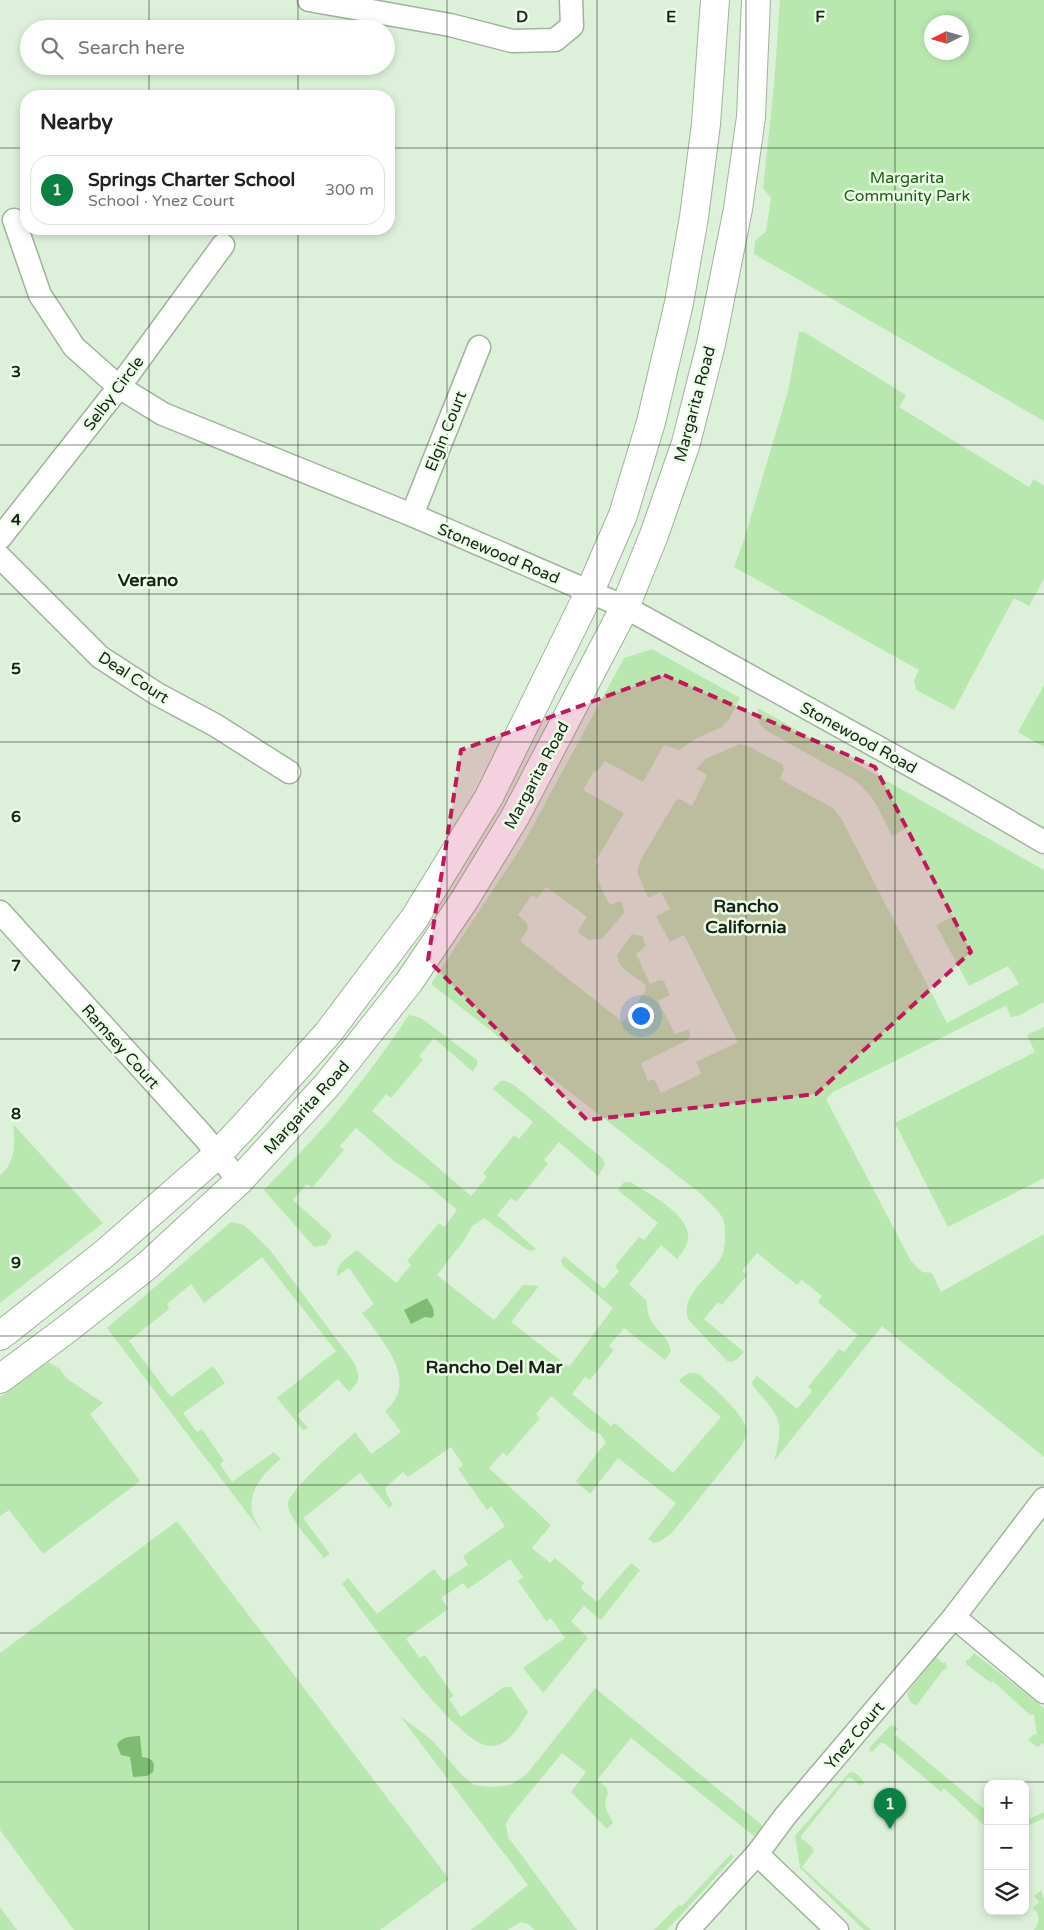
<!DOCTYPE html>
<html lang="en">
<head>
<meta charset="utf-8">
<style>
	body { margin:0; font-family:"Varela Round",sans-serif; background:#f6f6f6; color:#222 }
	.controls { position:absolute; right:15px; bottom:15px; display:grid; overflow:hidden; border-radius:10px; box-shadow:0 2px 8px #0003 }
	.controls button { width:45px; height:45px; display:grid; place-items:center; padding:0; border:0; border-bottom:1px solid #e0e0e0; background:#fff; color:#222; font:25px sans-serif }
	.compass { position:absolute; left:924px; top:15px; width:45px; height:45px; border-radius:50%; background:#fff; box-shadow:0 2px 8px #0003; rotate:265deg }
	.you { position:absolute; left:640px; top:1015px; width:18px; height:18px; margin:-12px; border:4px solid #fff; border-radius:50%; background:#1a73e8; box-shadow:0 0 0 8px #1a73e833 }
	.badge { display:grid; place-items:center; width:32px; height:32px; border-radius:50%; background:#0b8043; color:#fff; font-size:16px; font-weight:700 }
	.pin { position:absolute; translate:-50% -41px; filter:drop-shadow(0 1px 2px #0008) }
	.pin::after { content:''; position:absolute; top:26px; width:18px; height:15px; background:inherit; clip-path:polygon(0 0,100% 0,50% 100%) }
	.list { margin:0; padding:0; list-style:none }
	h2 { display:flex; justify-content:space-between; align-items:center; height:65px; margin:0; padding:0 20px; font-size:21px }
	h2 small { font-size:16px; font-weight:400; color:#767676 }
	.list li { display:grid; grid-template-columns:32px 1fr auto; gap:15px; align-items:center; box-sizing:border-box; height:70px; margin:0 10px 10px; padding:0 10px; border:1px solid #e0e0e0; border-radius:20px }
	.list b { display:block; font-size:19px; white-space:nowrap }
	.list p { margin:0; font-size:16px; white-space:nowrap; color:#767676 }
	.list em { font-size:16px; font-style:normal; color:#767676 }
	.icon { flex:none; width:28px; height:28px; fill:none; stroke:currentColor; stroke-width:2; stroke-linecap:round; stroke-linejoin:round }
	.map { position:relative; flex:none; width:1044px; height:1930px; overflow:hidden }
	.search { position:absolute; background:#fff; box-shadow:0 2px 8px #0003; left:20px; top:20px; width:375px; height:55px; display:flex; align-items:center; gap:12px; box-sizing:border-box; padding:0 18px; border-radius:28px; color:#767676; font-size:19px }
	.panel { position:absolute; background:#fff; box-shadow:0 2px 8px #0003; left:20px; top:90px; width:375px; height:145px; border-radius:20px }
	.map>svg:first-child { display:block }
</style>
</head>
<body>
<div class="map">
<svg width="1044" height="1930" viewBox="0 0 1044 1930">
	<rect width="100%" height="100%" fill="#ddf1da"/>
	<g fill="#b9e7b0" fill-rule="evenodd">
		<path d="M 780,0 L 1044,0 L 1044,421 L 754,254 L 755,241 L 766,231 L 771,198 L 763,188 L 774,85 ZM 932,22 L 962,22 L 962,52 L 932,52 Z"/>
		<polygon points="799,332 804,332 906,395 899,407 1029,487 1034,479 1044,486 1044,579 1029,606 1014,598 954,710 916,690 914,680 919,670 734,567 745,537 788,391"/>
		<path d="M 652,649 L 740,698 L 729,719 L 722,727 L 697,738 L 679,750 L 664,745 L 643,782 L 605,761 L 597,772 L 594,771 L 583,790 L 624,813 L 595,862 L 599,865 C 594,879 604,892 610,905 L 620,901 L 623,905 L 624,913 L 602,939 L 589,940 L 579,933 L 579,929 L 587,917 L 546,887 L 539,896 L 536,898 L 532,895 L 518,915 L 527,923 L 528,929 L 520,941 L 623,1022 L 646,990 L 645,984 C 635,977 618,969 617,955 L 632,934 L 642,936 L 646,946 L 636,954 L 650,984 L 660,980 L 664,981 L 670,995 L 658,1001 L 675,1034 L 689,1029 L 690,1036 L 688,1040 L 641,1063 L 648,1081 L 654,1079 L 661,1093 L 701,1074 L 696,1062 L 738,1042 L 684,935 L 670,942 L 656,916 L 670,909 L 661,892 L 648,898 L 637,872 L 640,861 L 676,800 L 680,799 L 692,806 L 707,775 L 696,769 L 705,759 L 740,744 L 748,746 L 782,764 L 784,769 L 780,779 L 833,808 L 841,818 L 947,1023 L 1019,984 L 1008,966 L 969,986 L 936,925 L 952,917 L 907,828 L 892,836 C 880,812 875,796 853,779 L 765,730 C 758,722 757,718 758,708 L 1044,870 L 1044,1002 L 1018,1016 L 1011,1017 L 1006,1006 L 997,1010 L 833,1092 L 826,1099 L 911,1261 L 922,1272 L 932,1273 L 941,1292 L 1044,1234 L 1044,1457 L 882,1326 L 774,1461 C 785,1420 780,1417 753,1386 L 752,1382 L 757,1376 L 797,1409 L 812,1391 L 808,1387 L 839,1349 L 844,1352 L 858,1335 L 818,1302 L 822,1296 L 802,1280 L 797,1285 L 757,1253 L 742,1271 L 747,1275 L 722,1305 L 718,1302 L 704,1319 L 744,1352 C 739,1357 734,1364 727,1361 L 688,1319 C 680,1294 712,1276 722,1256 C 724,1250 725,1242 725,1237 C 725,1230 725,1223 722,1217 C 717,1209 708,1201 701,1194 L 431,984 L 522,846 L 624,658 Z"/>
		<polygon points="1044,685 1044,747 1018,732"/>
		<path d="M 409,1015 L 421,1018 L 477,1060 L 477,1065 L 473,1072 L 434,1038 L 419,1056 L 423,1060 L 391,1098 L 386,1094 L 372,1111 L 471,1196 L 487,1177 L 483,1173 L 514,1135 L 519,1139 L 533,1122 L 493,1089 L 500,1081 L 506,1081 L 514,1085 L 602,1158 L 605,1165 L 598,1176 L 559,1142 L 544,1160 L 548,1164 L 516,1202 L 511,1198 L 497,1215 L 536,1249 L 531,1251 L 526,1249 L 484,1218 L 472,1226 L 465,1239 L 437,1275 L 494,1320 L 523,1285 L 539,1286 L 511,1322 L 569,1367 L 613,1308 L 563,1266 L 561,1261 L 564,1256 L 604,1289 L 619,1271 L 615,1266 L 639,1237 L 644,1240 L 658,1223 L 618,1190 L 624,1182 L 630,1182 C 649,1194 699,1218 686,1246 C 684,1250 680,1255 677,1259 L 661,1245 L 629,1284 L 647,1301 C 646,1329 667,1330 671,1351 L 665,1360 L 624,1328 L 609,1346 L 614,1350 L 590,1380 L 585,1377 L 572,1394 L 611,1426 L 615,1423 L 673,1473 L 721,1417 L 679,1381 C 686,1374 689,1371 699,1374 C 711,1386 740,1410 745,1425 C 748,1432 745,1439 742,1445 L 671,1534 L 660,1541 L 654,1543 L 648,1539 L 676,1503 L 618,1458 L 590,1494 L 576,1481 L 606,1442 L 600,1434 L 590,1430 L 551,1396 L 536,1414 L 540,1418 L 507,1456 L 503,1452 L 489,1468 L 551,1525 L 532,1548 L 550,1563 L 555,1558 L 584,1583 L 581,1588 L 597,1602 L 631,1563 L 640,1570 L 601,1620 L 584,1606 L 571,1621 L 588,1638 L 543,1693 L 523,1668 L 565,1638 L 551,1618 L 546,1621 L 518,1581 L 523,1577 L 510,1559 L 468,1589 L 463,1583 L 441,1598 L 448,1609 L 406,1639 L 420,1658 L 425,1655 L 454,1696 L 449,1699 L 461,1717 L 504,1687 L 511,1687 L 528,1712 C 520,1725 509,1747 490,1746 C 456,1745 365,1614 342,1584 L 348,1578 L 377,1614 L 434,1569 L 443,1581 L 468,1565 L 463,1556 L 505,1526 L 491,1506 L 487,1510 L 458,1469 L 463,1465 L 451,1447 L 408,1477 L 403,1472 L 386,1487 L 386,1493 L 393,1505 L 389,1508 L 360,1473 L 303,1518 L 330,1554 L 324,1558 C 316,1547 288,1518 288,1505 C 288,1490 343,1444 355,1432 L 371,1454 L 401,1432 L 385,1411 C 421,1381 381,1339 362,1313 L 374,1304 L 349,1268 L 337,1276 C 336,1263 347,1258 357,1250 L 396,1283 L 411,1265 L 407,1261 L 439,1223 L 444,1227 L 457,1210 L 418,1177 L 395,1162 L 356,1128 L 340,1146 L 344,1150 L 312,1188 L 307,1184 L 293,1200 L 332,1235 L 326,1245 L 314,1247 L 264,1190 C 288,1165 313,1140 335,1114 C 362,1082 386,1049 409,1015 Z"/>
		<polygon points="1044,1027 1044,1178 948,1227 895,1123 1035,1052 1027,1035"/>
		<path d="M 13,1124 L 103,1223 L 0,1303 L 0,1175 C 16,1163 15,1143 13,1124 Z"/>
		<path d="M 231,1222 L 244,1225 L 270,1250 L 355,1364 C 360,1379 360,1381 349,1392 L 338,1379 L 297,1415 L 308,1428 L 303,1430 L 277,1398 L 336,1351 L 262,1257 L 204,1303 L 191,1284 L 167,1304 L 169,1309 L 129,1341 L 171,1397 L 213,1366 L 225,1383 L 183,1413 L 197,1432 L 202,1429 L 224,1461 L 220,1464 L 232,1482 L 274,1452 L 281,1459 C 265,1471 248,1490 252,1512 C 254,1519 259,1527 263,1534 L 107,1328 Z"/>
		<polygon points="48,1362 60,1369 66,1378 103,1403 90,1414 140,1481 43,1554 9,1510 0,1516 0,1397"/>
		<polygon points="177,1521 449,1879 380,1930 74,1930 0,1830 0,1653"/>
		<polygon points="974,1653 1044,1708 1044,1743 1037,1747 1028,1740 1033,1735 1037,1734 1034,1714 1030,1715 993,1681 991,1683 966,1664 966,1660 969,1660"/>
		<polygon points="936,1657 943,1663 946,1662 947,1669 944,1669 916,1706 910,1702 907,1693"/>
		<polygon points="595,1688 763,1826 754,1836 631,1738 597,1780 606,1787 608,1792 605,1803 606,1809 613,1823 607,1829 571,1792 586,1772 562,1753 511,1815 506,1824 508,1837 577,1930 534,1930 530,1925 521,1922 507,1930 471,1930 528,1885 400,1716 432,1740 460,1773 474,1785 493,1787 510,1785 526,1775"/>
		<polygon points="891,1725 898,1728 894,1734 988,1812 988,1829 944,1788 941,1792 884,1743 881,1743 873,1751 870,1752 869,1748"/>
		<path d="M 850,1772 C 856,1772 863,1778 864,1784 L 860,1785 L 851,1778 L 848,1778 L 801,1836 L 801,1838 L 812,1847 L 814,1851 L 802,1867 L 871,1930 L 864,1930 L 800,1868 L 795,1836 Z"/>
		<polygon points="1044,1812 1044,1818 1025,1827 1025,1821"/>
		<polygon points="731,1854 734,1857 667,1930 654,1930 679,1905 682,1906"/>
		<path d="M 1041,1890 L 1044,1899 L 1044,1930 L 1034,1930 C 1040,1922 1040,1915 1033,1908 L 1039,1902 L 1034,1896 Z"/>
		<polygon points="0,1907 17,1930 0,1930"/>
	</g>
	<g fill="#7ebc72">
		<polygon points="427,1298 433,1308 434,1315 432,1318 425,1317 411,1324 404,1310"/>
		<path d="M 140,1736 L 142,1757 C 152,1758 156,1762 153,1772 L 147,1776 L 133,1777 L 130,1757 L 121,1755 L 117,1745 C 121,1736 131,1737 140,1736 Z"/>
	</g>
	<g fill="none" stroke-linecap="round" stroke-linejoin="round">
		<g stroke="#a0b29c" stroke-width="25">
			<g id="minor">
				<polyline points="309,0 450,25 512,41 555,40 572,26 571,0"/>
				<polyline points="14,220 40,295 74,347 119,387 163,414 412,515 625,607 955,790 1044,842"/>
				<polyline points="412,515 479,347"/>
				<polyline points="0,538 119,387 223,245"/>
				<polyline points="0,557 100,657 157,694 215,725 289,772"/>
				<polyline points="0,912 204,1137 239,1181"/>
				<polyline points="954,1617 1044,1692"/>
				<polyline points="757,1854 837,1930"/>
				<polyline points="688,1930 757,1854 786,1815 954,1617 1044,1499"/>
			</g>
		</g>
		<g stroke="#a0b29c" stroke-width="30">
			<g id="major">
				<polyline points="0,1336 104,1254 217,1155 247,1123 328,1033 414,919 489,797 590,591 623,515 651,422 679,303 694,217 706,124 715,0"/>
				<polyline points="0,1379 67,1329 148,1265 239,1181 328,1084 409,982 465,899 515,817 625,607 654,535 686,443 711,344 738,209 751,117 756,0"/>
			</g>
		</g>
		<use href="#minor" stroke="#fff" stroke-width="22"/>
		<use href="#major" stroke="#fff" stroke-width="28"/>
	</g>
	<path fill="#c2185b" fill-opacity="0.2" stroke="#c2185b" stroke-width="4" stroke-dasharray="10 6" stroke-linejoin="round" d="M 664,675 L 875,767 L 971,952 L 816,1094 L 587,1120 L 428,960 L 461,750 Z"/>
	<path fill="none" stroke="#1a2118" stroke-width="1" stroke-opacity="0.55" d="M 149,0 L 149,29M 298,0 L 298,29M 447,0 L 447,1930M 597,0 L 597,1930M 746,0 L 746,1930M 895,0 L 895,1930M 149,66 L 149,96M 298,66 L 298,96M 0,148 L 26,148M 389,148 L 1044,148M 149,229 L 149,1930M 298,229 L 298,1930M 0,297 L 1044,297M 0,445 L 1044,445M 0,594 L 1044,594M 0,742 L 1044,742M 0,891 L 1044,891M 0,1039 L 1044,1039M 0,1188 L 1044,1188M 0,1336 L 1044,1336M 0,1485 L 1044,1485M 0,1633 L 1044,1633M 0,1782 L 1044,1782"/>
	<g text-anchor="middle" stroke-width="5" stroke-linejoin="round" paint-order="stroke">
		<g font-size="16" fill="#1f5b11" stroke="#ebfee7">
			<text x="907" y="183">Margarita<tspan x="907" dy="18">Community Park</tspan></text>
		</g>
		<g font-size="16" fill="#1a2118" stroke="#ebfee7">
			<text transform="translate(113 393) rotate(-53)" y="6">Selby Circle</text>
			<text transform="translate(694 404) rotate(-75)" y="6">Margarita Road</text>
			<text transform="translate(445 431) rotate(-68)" y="6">Elgin Court</text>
			<text transform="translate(499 553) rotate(23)" y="6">Stonewood Road</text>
			<text transform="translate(134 677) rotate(33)" y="6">Deal Court</text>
			<text transform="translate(859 737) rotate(29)" y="6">Stonewood Road</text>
			<text transform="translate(536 775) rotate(-62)" y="6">Margarita Road</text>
			<text transform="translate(121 1046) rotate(48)" y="6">Ramsey Court</text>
			<text transform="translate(306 1107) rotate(-48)" y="6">Margarita Road</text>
			<text transform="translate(854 1735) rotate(-50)" y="6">Ynez Court</text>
		</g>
		<g font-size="18" font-weight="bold" fill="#1a2118" stroke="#ebfee7">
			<text x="148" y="586">Verano</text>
			<text x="746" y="912">Rancho<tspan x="746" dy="21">California</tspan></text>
			<text x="494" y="1373">Rancho Del Mar</text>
		</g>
	</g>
	<g font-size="16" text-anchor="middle" font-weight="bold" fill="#1a2118" stroke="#ebfee7" stroke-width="5" stroke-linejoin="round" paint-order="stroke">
		<text x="522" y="22">D</text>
		<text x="671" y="22">E</text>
		<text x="820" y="22">F</text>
		<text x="16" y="377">3</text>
		<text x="16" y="525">4</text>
		<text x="16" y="674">5</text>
		<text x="16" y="822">6</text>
		<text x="16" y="971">7</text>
		<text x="16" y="1119">8</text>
		<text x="16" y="1268">9</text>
	</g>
</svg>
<div class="controls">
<button>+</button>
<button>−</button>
<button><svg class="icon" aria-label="layers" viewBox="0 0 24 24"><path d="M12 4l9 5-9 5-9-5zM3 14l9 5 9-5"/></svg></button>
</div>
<svg class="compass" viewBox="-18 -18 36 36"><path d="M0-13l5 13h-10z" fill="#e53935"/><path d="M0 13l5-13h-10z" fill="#767676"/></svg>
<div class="you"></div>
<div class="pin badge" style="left:890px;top:1829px">1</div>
<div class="search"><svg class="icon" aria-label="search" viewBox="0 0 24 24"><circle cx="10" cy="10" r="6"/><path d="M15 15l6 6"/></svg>Search here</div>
<section class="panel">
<h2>Nearby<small></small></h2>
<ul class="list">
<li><span class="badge">1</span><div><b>Springs Charter School</b><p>School · Ynez Court</p></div><em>300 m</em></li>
</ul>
</section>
</div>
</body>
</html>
